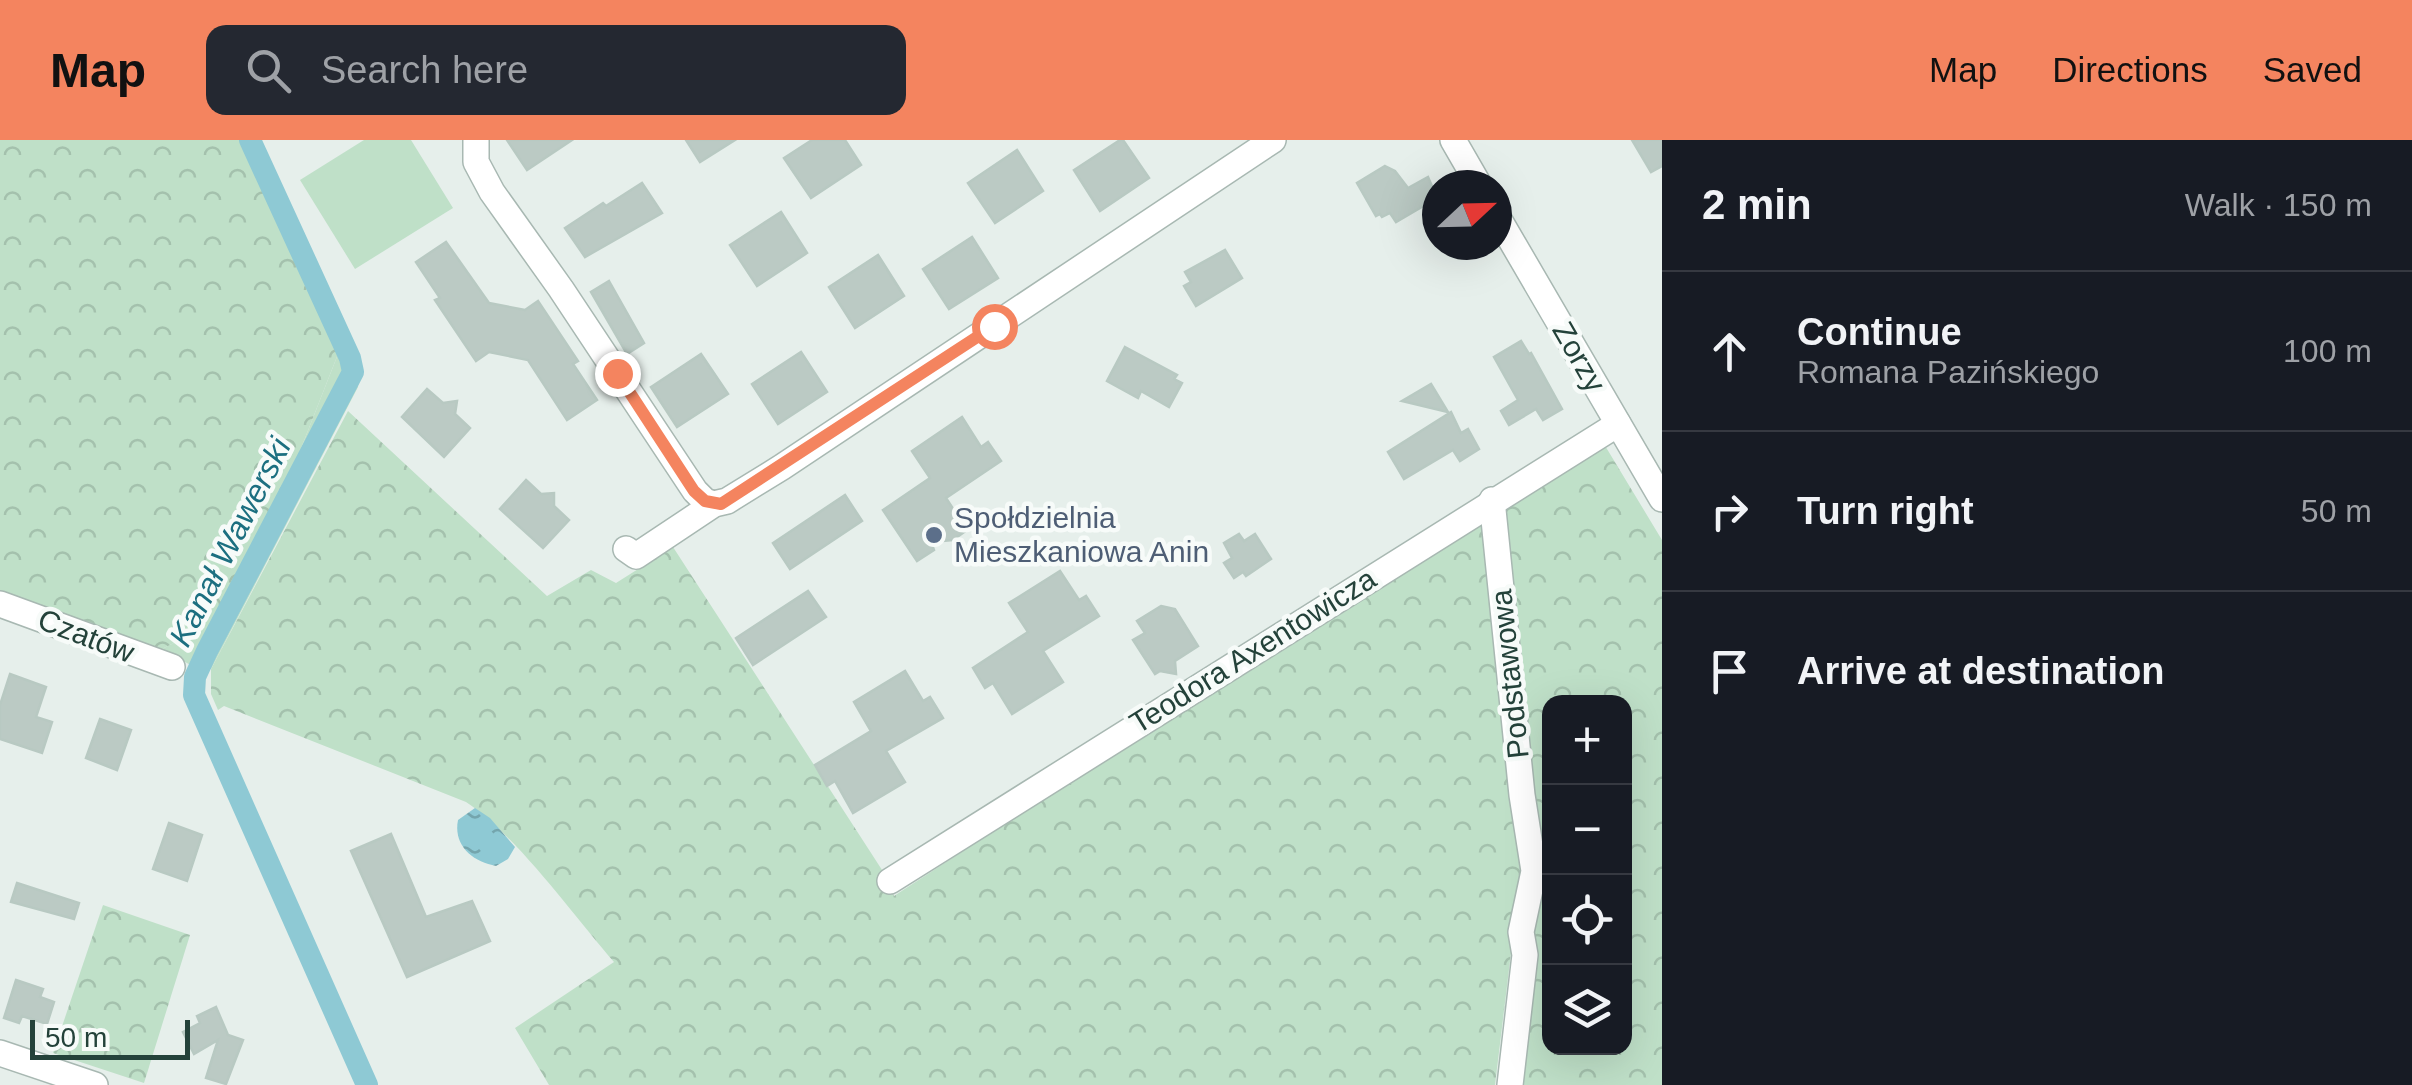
<!DOCTYPE html>
<html lang="en">
<head>
<meta charset="utf-8">
<style>
	body { margin:0; font-family:Helvetica,sans-serif; background:#242831; color:#f1f3f6 }
	.controls { position:absolute; right:30px; bottom:30px; display:grid; overflow:hidden; border-radius:20px; box-shadow:0 10px 40px #0002 }
	.controls button { width:90px; height:90px; display:grid; place-items:center; padding:0; border:0; border-bottom:2px solid #363941; background:#171b24; color:#f1f3f6; font:50px sans-serif }
	.compass { position:absolute; left:1422px; top:30px; width:90px; height:90px; border-radius:50%; background:#171b24; box-shadow:0 10px 40px #0002; rotate:68deg }
	.scale { position:absolute; left:30px; bottom:25px; width:160px; box-sizing:border-box; padding-left:10px; border:5px solid #24423a; border-top:0; font-size:28px; line-height:35px; white-space:nowrap; color:#24423a; -webkit-text-stroke:8px #f7fbf9; paint-order:stroke }
	.stop { position:absolute; width:30px; height:30px; margin:-22px; border:8px solid #f4845f; border-radius:50%; background:#fff }
	.stop.end { background:#f4845f; border-color:#fff; box-shadow:0 2px 10px #0008 }
	.list { margin:0; padding:0; list-style:none }
	h2 { display:flex; justify-content:space-between; align-items:center; height:130px; margin:0; padding:0 40px; font-size:42px }
	h2 small { font-size:32px; font-weight:400; color:#9ea1a6 }
	.list li { display:grid; grid-template-columns:65px 1fr auto; gap:30px; align-items:center; box-sizing:border-box; height:160px; padding:0 40px; border-top:2px solid #363941 }
	.list b { display:block; font-size:38px; white-space:nowrap }
	.list p { margin:0; font-size:32px; white-space:nowrap; color:#9ea1a6 }
	.list em { font-size:32px; font-style:normal; color:#9ea1a6 }
	.icon { flex:none; width:55px; height:55px; fill:none; stroke:currentColor; stroke-width:2; stroke-linecap:round; stroke-linejoin:round }
	.map { position:relative; flex:none; width:1662px; height:945px; overflow:hidden }
	header { display:flex; align-items:center; gap:60px; box-sizing:border-box; height:140px; padding:0 50px; background:#f4845f; color:#111 }
	header strong { font-size:48px }
	nav { display:flex; gap:55px; margin-inline-start:auto; font-size:35px }
	.search { width:700px; height:90px; background:#242831; display:flex; align-items:center; gap:25px; box-sizing:border-box; padding:0 35px; border-radius:20px; color:#9ea1a6; font-size:38px }
	main { display:flex }
	aside { flex:1; background:#171b24 }
	.map>svg:first-child { display:block }
</style>
</head>
<body>
<header>
<strong>Map</strong>
<div class="search"><svg class="icon" aria-label="search" viewBox="0 0 24 24"><circle cx="10" cy="10" r="6"/><path d="M15 15l6 6"/></svg>Search here</div>
<nav><a>Map</a><a>Directions</a><a>Saved</a></nav>
</header>
<main>
<div class="map">
<svg width="1662" height="945" viewBox="0 0 1662 945">
	<defs>
		<pattern id="forest-crowns" width="20" height="18" patternUnits="userSpaceOnUse" patternTransform="scale(2.5)"><rect width="20" height="18" fill="#bfe0c8"/><path d="M2 6a3 3 0 1 1 6 0M12 15a3 3 0 1 1 6 0" fill="none" stroke="#a4c1ad"/></pattern>
		<pattern id="water-ripples" width="26" height="14" patternUnits="userSpaceOnUse" patternTransform="scale(2.5)"><rect width="26" height="14" fill="#8ec9d4"/><path d="M2 4q2-2 4 0t4 0M15 11q2-2 4 0t4 0" fill="none" stroke="#74a5ad"/></pattern>
	</defs>
	<rect width="100%" height="100%" fill="#e6efeb"/>
	<g fill="#bfe0c8">
		<polygon points="364,0 411,0 453,68 355,129 300,40"/>
		<polygon points="339,170 360,218 358,247 211,529 194,527 162,509 213,483 298,316 340,209 326,178"/>
	</g>
	<g fill="url(#forest-crowns)" fill-rule="evenodd">
		<polygon points="0,0 243,0 340,209 298,316 212,484 162,509 140,509 0,452"/>
		<path d="M 348,271 L 547,456 L 591,430 L 616,443 L 673,407 L 884,733 L 894,756 L 1181,569 L 1483,379 L 1522,722 L 1495,945 L 549,945 L 515,888 L 614,822 C 572,774 517,696 466,662 L 224,566 L 218,570 L 211,554 L 211,529 Z"/>
		<path d="M 1604,304 L 1662,400 L 1662,945 L 1519,945 L 1541,727 L 1517,542 L 1503,367 ZM 1550,562 L 1624,562 L 1624,908 L 1550,908 Z"/>
		<polygon points="103,765 190,795 144,943 53,913"/>
	</g>
	<path fill="url(#water-ripples)" d="M 475,668 L 490,678 L 515,707 L 508,719 L 496,726 C 472,722 453,705 458,680 Z"/>
	<g fill="none" stroke-linecap="round" stroke-linejoin="round">
		<polyline stroke="#8ec9d4" stroke-width="22" points="250,0 350,218 353,232 207,511 195,537 194,555 367,945"/>
	</g>
	<g fill="#bbcac4" stroke="#b8c9c2" stroke-width="2.5">
		<polygon points="507,0 572,0 527,30"/>
		<polygon points="686,0 735,0 700,22"/>
		<polygon points="812,0 845,0 861,25 811,58 784,18"/>
		<polygon points="1120,0 1123,0 1149,38 1100,71 1074,30"/>
		<polygon points="1632,0 1662,0 1662,26 1651,32"/>
		<polygon points="1017,10 1043,51 995,83 968,43"/>
		<polygon points="1385,26 1395,31 1408,48 1428,37 1437,58 1396,82 1390,73 1382,77 1380,74 1376,76 1357,43"/>
		<polygon points="642,43 662,73 585,117 565,88 603,63 606,66"/>
		<polygon points="781,72 807,113 757,146 730,105"/>
		<polygon points="972,97 998,138 949,169 923,129"/>
		<polygon points="446,102 489,163 525,170 538,161 578,221 573,224 597,260 567,280 528,220 489,212 476,221 435,160 440,158 416,122"/>
		<polygon points="1225,110 1242,138 1196,166 1184,146 1191,142 1185,132"/>
		<polygon points="878,115 904,156 855,188 829,147"/>
		<polygon points="609,141 644,203 627,214 591,152"/>
		<polygon points="1521,201 1529,214 1531,213 1562,269 1543,280 1536,269 1509,285 1501,271 1518,260 1494,217"/>
		<polygon points="1125,207 1177,235 1174,239 1182,243 1169,267 1141,251 1138,258 1107,241"/>
		<polygon points="801,212 827,252 778,284 752,244"/>
		<polygon points="701,214 728,254 677,287 651,247"/>
		<polygon points="1431,244 1448,272 1402,261"/>
		<polygon points="427,249 443,263 457,261 455,274 470,288 444,317 402,277"/>
		<polygon points="1451,272 1461,293 1468,289 1479,309 1460,321 1453,310 1404,339 1388,312"/>
		<polygon points="962,277 981,307 988,302 1001,321 946,358 967,390 953,400 931,402 934,410 917,421 883,370 930,338 912,311"/>
		<polygon points="526,340 541,354 554,353 554,366 569,380 543,408 500,369"/>
		<polygon points="845,355 862,381 790,429 773,403"/>
		<polygon points="1239,394 1244,401 1255,394 1271,419 1246,436 1243,432 1234,438 1224,423 1232,418 1224,403"/>
		<polygon points="1060,431 1079,460 1086,456 1099,476 1043,511 1063,542 1012,574 993,543 985,548 973,528 1028,492 1009,463"/>
		<polygon points="808,451 826,477 753,525 736,498"/>
		<polygon points="1161,466 1175,469 1198,506 1175,521 1176,534 1160,531 1155,534 1133,500 1145,493 1137,481"/>
		<polygon points="905,531 923,561 930,557 943,578 886,611 905,642 853,673 835,641 827,646 815,625 871,591 854,562"/>
		<polygon points="10,534 46,547 36,577 52,582 42,613 0,599 0,565"/>
		<polygon points="100,579 131,590 117,630 86,618"/>
		<polygon points="169,683 202,695 187,741 153,729"/>
		<polygon points="391,694 426,777 472,761 490,801 407,837 351,711"/>
		<polygon points="17,743 79,763 74,779 11,762"/>
		<polygon points="16,840 43,849 40,857 54,862 47,884 22,876 19,883 4,878"/>
		<polygon points="216,867 228,895 243,900 226,944 206,938 218,900 194,914 183,892 200,883 197,876"/>
	</g>
	<g fill="none" stroke-linecap="round" stroke-linejoin="round">
		<g stroke="#a8b8b2" stroke-width="28">
			<g id="street">
				<polyline points="476,0 476,22 492,52 561,149 695,351 705,361 714,364"/>
				<polyline points="1453,0 1479,45"/>
				<polyline points="1497,76 1662,359"/>
				<polyline points="1492,360 1522,655 1534,731 1521,792 1525,815 1510,945"/>
				<polyline points="626,409 636,416 714,364 727,361 782,327 1273,0"/>
				<polyline points="0,464 172,527"/>
				<polyline points="890,741 1618,284"/>
				<polyline points="0,913 95,945"/>
			</g>
		</g>
		<use href="#street" stroke="#fff" stroke-width="25"/>
	</g>
	<g fill="none" stroke-linecap="round" stroke-linejoin="round">
		<polyline stroke="#f4845f" stroke-width="12" points="617,233 694,351 705,361 721,364 994,186"/>
	</g>
	<circle fill="#5c6f8a" stroke="#f7fbf9" stroke-width="4" cx="934" cy="395" r="10"/>
	<g text-anchor="middle" stroke-width="9" stroke-linejoin="round" paint-order="stroke">
		<g font-size="30" fill="#24423a" stroke="#f7fbf9">
			<text transform="translate(1579 217) rotate(60)" y="10">Zorzy</text>
			<text transform="translate(86 496) rotate(21)" y="10">Czatów</text>
			<text transform="translate(1253 511) rotate(-32)" y="10">Teodora Axentowicza</text>
			<text transform="translate(1510 534) rotate(-96)" y="10">Podstawowa</text>
		</g>
		<g font-size="30" fill="#4e5e75" stroke="#f7fbf9" text-anchor="start">
			<text x="954" y="388">Społdzielnia<tspan x="954" dy="34">Mieszkaniowa Anin</tspan></text>
		</g>
		<g font-size="32" font-style="italic" fill="#1c6f80" stroke="#f7fbf9">
			<text transform="translate(230 402) rotate(-63)" y="11">Kanał Wawerski</text>
		</g>
	</g>
</svg>
<div class="controls">
<button>+</button>
<button>−</button>
<button><svg class="icon" aria-label="locate" viewBox="0 0 24 24"><circle cx="12" cy="12" r="6"/><path d="M12 2v4M12 18v4M2 12h4M18 12h4"/></svg></button>
<button><svg class="icon" aria-label="layers" viewBox="0 0 24 24"><path d="M12 4l9 5-9 5-9-5zM3 14l9 5 9-5"/></svg></button>
</div>
<svg class="compass" viewBox="-18 -18 36 36"><path d="M0-13l5 13h-10z" fill="#e53935"/><path d="M0 13l5-13h-10z" fill="#9ea1a6"/></svg>
<div class="scale">50 m</div>
<div class="stop" style="left:994px;top:186px"></div>
<div class="stop end" style="left:617px;top:233px"></div>
</div>
<aside>
<h2>2 min<small>Walk · 150 m</small></h2>
<ul class="list">
<li><svg class="icon" aria-label="ahead" viewBox="0 0 24 24"><path d="M12 20V5M6 11l6-6 6 6"/></svg><div><b>Continue</b><p>Romana Pazińskiego</p></div><em>100 m</em></li>
<li><svg class="icon" aria-label="right" viewBox="0 0 24 24"><path d="M7 20v-9h11M14 6l5 5-5 5"/></svg><div><b>Turn right</b></div><em>50 m</em></li>
<li><svg class="icon" aria-label="arrive" viewBox="0 0 24 24"><path d="M6 21V4h12l-3 4 3 4H6"/></svg><div><b>Arrive at destination</b></div></li>
</ul>
</aside>
</main>
</body>
</html>
